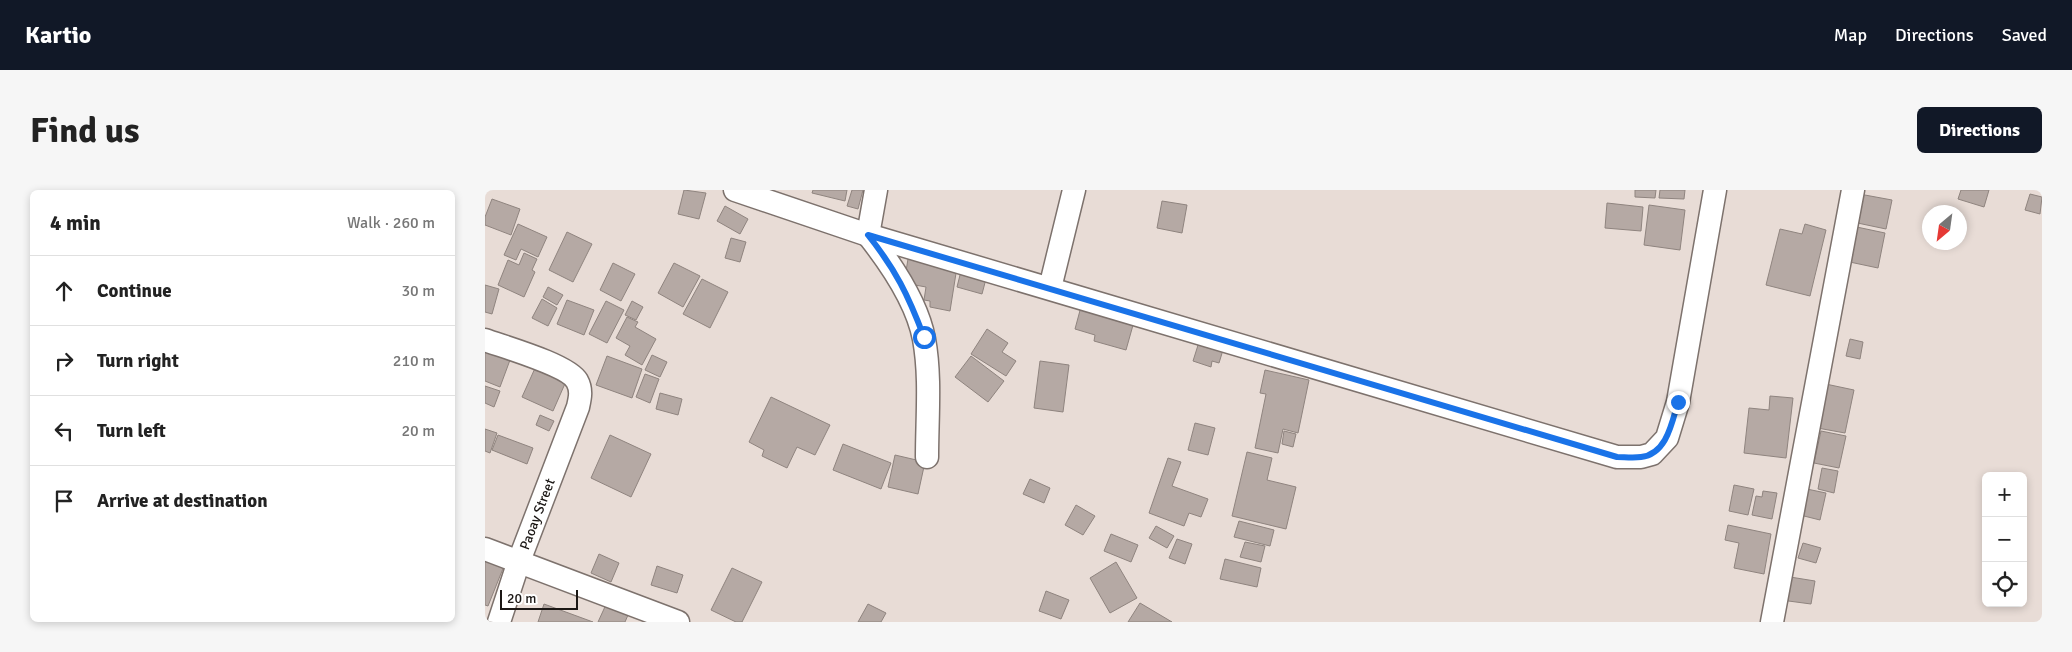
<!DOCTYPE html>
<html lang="en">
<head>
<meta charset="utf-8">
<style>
	body { margin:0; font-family:Signika,sans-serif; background:#f6f6f6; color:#222 }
	.controls { position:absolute; right:15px; bottom:15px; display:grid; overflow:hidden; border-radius:8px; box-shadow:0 2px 8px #0003 }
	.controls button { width:45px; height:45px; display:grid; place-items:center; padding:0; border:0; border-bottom:1px solid #e0e0e0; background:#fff; color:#222; font:25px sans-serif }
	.compass { position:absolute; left:1437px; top:15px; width:45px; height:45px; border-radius:50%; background:#fff; box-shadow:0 2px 8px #0003; rotate:209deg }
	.scale { position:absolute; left:15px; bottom:12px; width:78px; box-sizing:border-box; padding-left:5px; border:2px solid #1b1715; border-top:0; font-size:14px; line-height:18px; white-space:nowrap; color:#1b1715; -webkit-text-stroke:4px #fff; paint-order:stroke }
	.stop { position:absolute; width:15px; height:15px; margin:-11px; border:4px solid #1a73e8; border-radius:50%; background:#fff }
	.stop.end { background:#1a73e8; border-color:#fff; box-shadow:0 1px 5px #0008 }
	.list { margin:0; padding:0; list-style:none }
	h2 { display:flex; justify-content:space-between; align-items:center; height:65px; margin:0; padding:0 20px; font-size:21px }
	h2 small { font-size:16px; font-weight:400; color:#767676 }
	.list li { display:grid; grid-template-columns:32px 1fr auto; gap:15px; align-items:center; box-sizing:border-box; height:70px; padding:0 20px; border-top:1px solid #e0e0e0 }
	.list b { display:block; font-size:19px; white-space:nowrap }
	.list em { font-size:16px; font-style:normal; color:#767676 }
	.icon { flex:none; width:28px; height:28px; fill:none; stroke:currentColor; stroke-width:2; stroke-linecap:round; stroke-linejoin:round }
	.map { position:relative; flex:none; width:1557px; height:432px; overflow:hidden; border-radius:8px }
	header { display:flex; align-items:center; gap:30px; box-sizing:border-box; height:70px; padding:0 25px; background:#111827; color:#fff }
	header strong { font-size:24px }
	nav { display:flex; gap:28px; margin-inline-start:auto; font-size:18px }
	.intro { display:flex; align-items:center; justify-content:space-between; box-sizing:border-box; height:120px; padding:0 30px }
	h1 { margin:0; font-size:35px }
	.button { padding:12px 22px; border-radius:8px; background:#111827; color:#fff; font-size:18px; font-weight:700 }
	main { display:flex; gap:30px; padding:0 30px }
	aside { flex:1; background:#fff; border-radius:8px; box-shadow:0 2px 8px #0003 }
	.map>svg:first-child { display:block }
</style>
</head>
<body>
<header>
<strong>Kartio</strong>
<nav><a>Map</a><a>Directions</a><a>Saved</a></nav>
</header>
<div class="intro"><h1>Find us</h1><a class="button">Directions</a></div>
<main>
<aside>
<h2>4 min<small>Walk · 260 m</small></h2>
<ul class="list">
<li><svg class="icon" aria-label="ahead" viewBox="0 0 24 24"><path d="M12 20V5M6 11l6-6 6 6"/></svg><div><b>Continue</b></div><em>30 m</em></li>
<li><svg class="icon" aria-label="right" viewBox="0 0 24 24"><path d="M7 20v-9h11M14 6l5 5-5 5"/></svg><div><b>Turn right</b></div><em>210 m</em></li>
<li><svg class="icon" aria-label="left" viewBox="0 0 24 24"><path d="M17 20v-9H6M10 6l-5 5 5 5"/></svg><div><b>Turn left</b></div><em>20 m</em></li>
<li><svg class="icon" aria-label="arrive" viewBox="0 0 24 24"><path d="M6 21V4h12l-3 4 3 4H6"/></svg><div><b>Arrive at destination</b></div></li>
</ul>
</aside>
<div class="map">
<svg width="1557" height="432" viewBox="0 0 1557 432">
	<rect width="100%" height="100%" fill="#e8dcd6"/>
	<g fill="#b5a9a4" stroke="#8f847f">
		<polygon points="199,0 221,3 214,29 193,24"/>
		<polygon points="328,0 362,0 360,11 327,3"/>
		<polygon points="367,0 378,0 373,19 362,16"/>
		<polygon points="1150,0 1171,0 1170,8 1150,7"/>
		<polygon points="1175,0 1200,0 1199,9 1174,8"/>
		<polygon points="1476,0 1504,0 1499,17 1473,9"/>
		<polygon points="1369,3 1407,10 1401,39 1363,31"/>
		<polygon points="1545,4 1557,7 1555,24 1540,20"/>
		<polygon points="7,9 35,19 26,45 0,35 0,27"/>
		<polygon points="677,11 702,15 697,43 672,38"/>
		<polygon points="1122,13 1158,17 1156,41 1120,38"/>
		<polygon points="1164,15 1200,20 1195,60 1159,55"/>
		<polygon points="240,16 263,29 255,44 232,31"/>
		<polygon points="33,34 62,47 53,67 36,59 31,70 19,65"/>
		<polygon points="1320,34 1341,40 1325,106 1281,95 1295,39 1317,44"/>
		<polygon points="1367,36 1400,43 1393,78 1360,71"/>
		<polygon points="82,42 107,54 88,92 64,80"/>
		<polygon points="246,48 261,52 255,72 240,68"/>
		<polygon points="39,63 52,69 47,80 50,82 39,107 13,95 23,70 34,75"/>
		<polygon points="424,63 472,77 465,121 445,117 445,111 439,110 441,97 419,93"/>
		<polygon points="128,73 150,84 136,111 115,100"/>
		<polygon points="189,73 215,86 198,117 173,103"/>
		<polygon points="477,77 502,85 497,104 472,97"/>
		<polygon points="217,89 243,102 225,138 198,124"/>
		<polygon points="0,95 14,99 7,124 0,122"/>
		<polygon points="63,97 78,105 72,115 58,107"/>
		<polygon points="57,109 72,118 63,136 47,128"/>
		<polygon points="82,110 109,120 99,145 72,134"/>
		<polygon points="121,111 139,120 122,153 104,144"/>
		<polygon points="147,111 158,117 151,130 140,125"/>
		<polygon points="597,113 650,128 641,160 609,151 610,145 590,139"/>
		<polygon points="142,127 153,132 150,137 171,149 157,175 140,165 145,156 131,148"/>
		<polygon points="502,139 523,153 517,162 531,171 521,186 486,164"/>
		<polygon points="1365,149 1378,152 1375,169 1361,166"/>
		<polygon points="714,152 738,160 734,173 727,171 726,177 708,171"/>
		<polygon points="0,160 25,170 15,197 0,191"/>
		<polygon points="167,165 182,172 175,187 160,180"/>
		<polygon points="122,166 157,179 147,208 111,195"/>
		<polygon points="486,166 519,191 503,212 470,187"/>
		<polygon points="555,171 584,175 578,222 549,218"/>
		<polygon points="51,176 82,189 68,221 37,207"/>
		<polygon points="780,180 824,190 813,243 798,239 793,263 770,258 781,204 775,203"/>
		<polygon points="160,184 174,189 165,213 151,207"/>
		<polygon points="1336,193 1369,200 1360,243 1327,237"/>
		<polygon points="0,196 15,201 9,217 0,213"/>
		<polygon points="175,203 197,209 193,225 171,219"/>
		<polygon points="1285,206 1308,208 1301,268 1259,263 1264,218 1284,220"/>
		<polygon points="286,207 345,235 330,265 312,257 302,278 277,266 279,260 264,252"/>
		<polygon points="55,225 69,231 64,241 51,235"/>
		<polygon points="710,233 730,238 723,265 703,260"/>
		<polygon points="0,239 12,243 5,263 0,261"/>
		<polygon points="799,241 811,244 808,257 797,254"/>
		<polygon points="1336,241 1361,246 1354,278 1329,273"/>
		<polygon points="13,245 48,258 42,274 7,260"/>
		<polygon points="125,245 166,264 146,307 106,288"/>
		<polygon points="358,254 406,273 396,299 348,280"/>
		<polygon points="762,262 787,268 782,290 811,297 801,339 747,326"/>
		<polygon points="410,265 440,272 433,304 403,297"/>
		<polygon points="683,268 696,272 687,296 723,309 716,327 704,323 699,336 664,323"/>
		<polygon points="1337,278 1353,281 1349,303 1333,299"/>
		<polygon points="545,289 565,298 559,313 538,304"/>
		<polygon points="1249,295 1269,299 1263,325 1244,321"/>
		<polygon points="1317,298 1341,303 1335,330 1311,324"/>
		<polygon points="1278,301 1292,303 1287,329 1267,325 1271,306 1277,307"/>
		<polygon points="591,315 610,326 598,345 580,335"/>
		<polygon points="754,331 789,340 785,356 749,347"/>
		<polygon points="1243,335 1286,344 1279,384 1249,378 1254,353 1240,350"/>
		<polygon points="671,336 689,346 682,358 664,348"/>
		<polygon points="626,344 653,355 646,372 619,361"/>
		<polygon points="692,349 707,354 700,374 684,368"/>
		<polygon points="760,352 780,356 776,372 755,367"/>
		<polygon points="1318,353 1336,358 1331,373 1313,368"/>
		<polygon points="114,364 134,373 126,392 106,383"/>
		<polygon points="2,368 19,376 3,416 0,415 0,373"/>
		<polygon points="740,369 776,378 772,397 735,389"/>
		<polygon points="631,372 652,408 625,423 605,388"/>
		<polygon points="172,376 198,385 192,403 166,395"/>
		<polygon points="247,378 277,392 257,432 251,432 226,420"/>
		<polygon points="1299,386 1330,391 1326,414 1296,410"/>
		<polygon points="561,401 584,410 576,429 554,421"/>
		<polygon points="124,408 146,418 140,432 113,432"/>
		<polygon points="655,413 687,432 643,432"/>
		<polygon points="59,414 108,432 53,432"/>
		<polygon points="383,414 401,423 396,432 373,432"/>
	</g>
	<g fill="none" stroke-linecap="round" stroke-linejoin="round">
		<g stroke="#7d726d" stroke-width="25">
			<g id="street">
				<polyline points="250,0 383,45 1132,267 1156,267 1167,264 1182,248 1193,212 1230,0"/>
				<path d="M 391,0 L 383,45 C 406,74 432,112 439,149 C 446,187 442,228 442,267"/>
				<polyline points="565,98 589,0"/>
				<path d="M 0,150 C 19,157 83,175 92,191 C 97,200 95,208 93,217 L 34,371 L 14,432"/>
				<polyline points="0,359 193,432"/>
				<polyline points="1287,432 1368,0"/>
			</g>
		</g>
		<use href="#street" stroke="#fff" stroke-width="22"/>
	</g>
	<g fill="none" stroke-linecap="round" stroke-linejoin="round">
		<path stroke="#1a73e8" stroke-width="6" d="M 439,147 C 423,105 411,80 383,45 L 1132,267 C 1139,267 1148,268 1156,267 C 1182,264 1187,232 1193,212"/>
	</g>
	<g text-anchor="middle" stroke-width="4.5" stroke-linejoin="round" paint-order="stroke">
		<g font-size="14" fill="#1b1715" stroke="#fff">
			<text transform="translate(52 324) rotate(-69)" y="5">Paoay Street</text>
		</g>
	</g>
</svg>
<div class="controls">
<button>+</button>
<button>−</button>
<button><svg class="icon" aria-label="locate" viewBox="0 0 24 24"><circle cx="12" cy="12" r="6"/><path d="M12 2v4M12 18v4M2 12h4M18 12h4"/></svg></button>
</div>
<svg class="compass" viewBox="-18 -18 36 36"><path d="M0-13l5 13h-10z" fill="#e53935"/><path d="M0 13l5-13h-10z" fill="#767676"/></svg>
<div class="scale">20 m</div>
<div class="stop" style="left:439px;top:147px"></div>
<div class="stop end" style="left:1193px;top:212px"></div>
</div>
</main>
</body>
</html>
